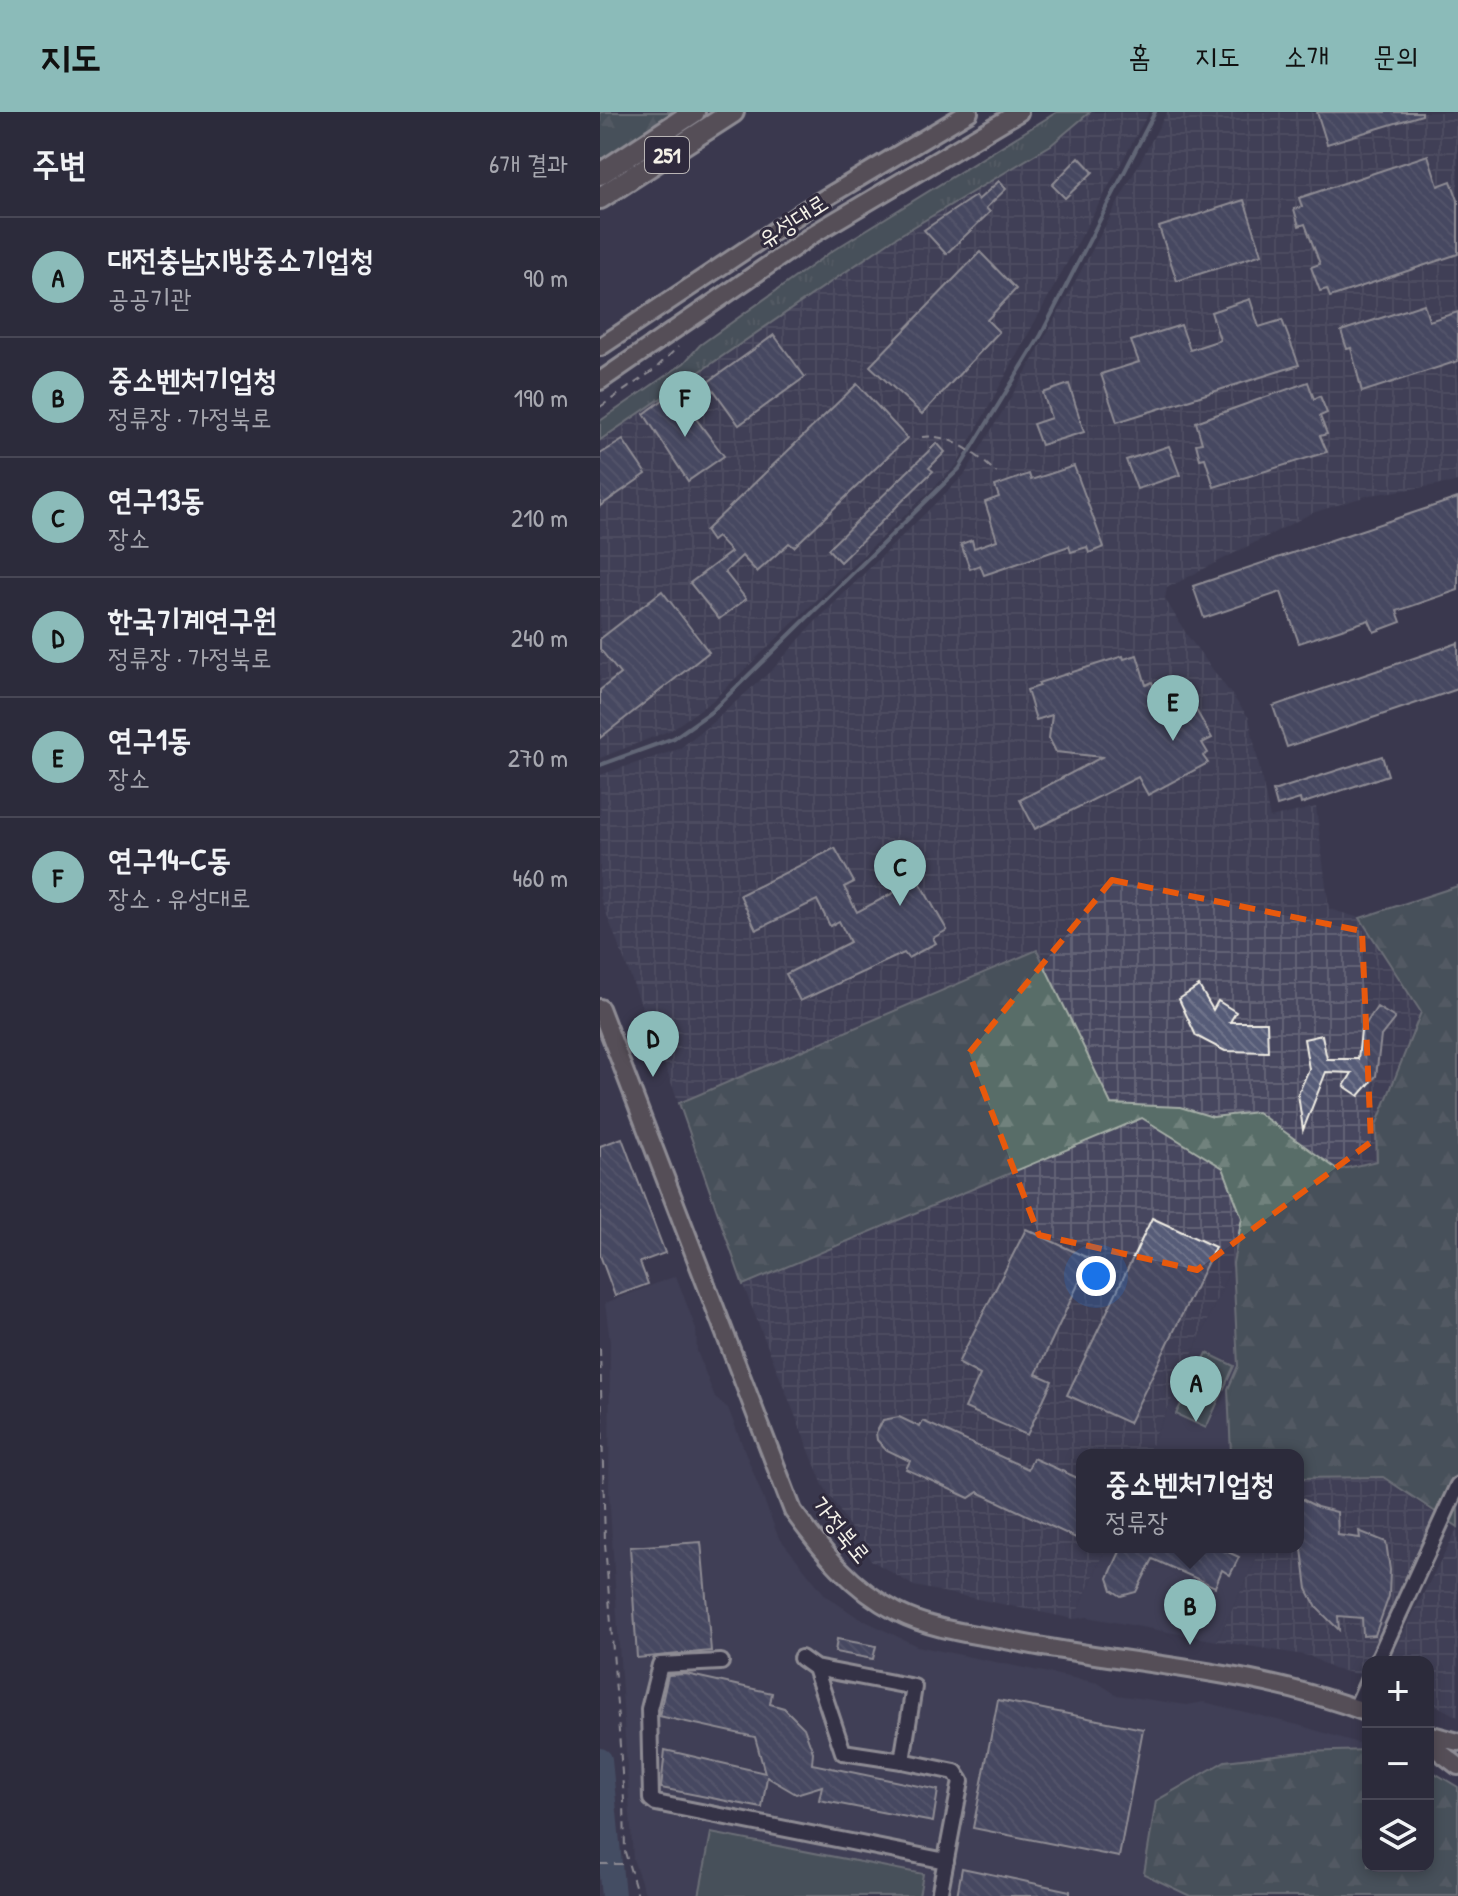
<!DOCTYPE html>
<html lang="ko">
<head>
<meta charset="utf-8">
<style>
	body { margin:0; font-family:"Patrick Hand","Poor Story",sans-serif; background:#383746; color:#f1f3f6 }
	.controls { position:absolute; right:24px; bottom:24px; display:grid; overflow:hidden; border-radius:16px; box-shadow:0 4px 12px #0003 }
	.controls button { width:72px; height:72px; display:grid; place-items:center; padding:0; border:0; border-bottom:2px solid #484755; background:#2c2b3b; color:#f1f3f6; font:40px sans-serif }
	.you { position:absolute; left:496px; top:1164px; width:28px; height:28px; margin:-20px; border:6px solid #fff; border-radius:50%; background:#1a73e8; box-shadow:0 0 0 12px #1a73e833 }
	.badge { display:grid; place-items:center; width:52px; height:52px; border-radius:50%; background:#8bbbb9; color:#111; font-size:26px; font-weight:700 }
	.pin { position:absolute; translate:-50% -66px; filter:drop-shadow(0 2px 4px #0008) }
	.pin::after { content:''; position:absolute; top:42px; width:28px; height:24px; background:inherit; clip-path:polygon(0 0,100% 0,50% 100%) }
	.popup { position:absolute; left:476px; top:1337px; width:228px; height:104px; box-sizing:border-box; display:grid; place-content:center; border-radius:16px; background:#2c2b3b; filter:drop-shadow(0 2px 6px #0005); font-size:26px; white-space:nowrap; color:#a6a7af }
	.popup b { font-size:30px; color:#f1f3f6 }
	.popup::after { content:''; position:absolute; left:50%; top:100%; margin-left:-16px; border:16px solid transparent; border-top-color:#2c2b3b }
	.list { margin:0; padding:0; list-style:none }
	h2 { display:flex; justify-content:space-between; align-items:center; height:104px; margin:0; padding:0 32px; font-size:34px }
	h2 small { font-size:26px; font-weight:400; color:#a6a7af }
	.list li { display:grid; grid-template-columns:52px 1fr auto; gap:24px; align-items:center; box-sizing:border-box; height:120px; padding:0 32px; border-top:2px solid #484755 }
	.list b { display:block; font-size:30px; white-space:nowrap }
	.list p { margin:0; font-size:26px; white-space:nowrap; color:#a6a7af }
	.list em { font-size:26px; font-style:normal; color:#a6a7af }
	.icon { flex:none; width:44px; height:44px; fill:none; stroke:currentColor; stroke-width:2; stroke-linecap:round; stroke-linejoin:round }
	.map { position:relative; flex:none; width:858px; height:1784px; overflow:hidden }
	header { display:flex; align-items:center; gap:48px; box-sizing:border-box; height:112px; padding:0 40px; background:#8bbbb9; color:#111 }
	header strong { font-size:38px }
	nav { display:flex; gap:44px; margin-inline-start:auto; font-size:28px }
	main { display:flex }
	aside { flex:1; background:#2c2b3b }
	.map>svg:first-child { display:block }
</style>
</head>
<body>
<header>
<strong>지도</strong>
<nav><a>홈</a><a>지도</a><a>소개</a><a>문의</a></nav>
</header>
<main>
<aside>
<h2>주변<small>6개 결과</small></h2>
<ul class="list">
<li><span class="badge">A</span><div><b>대전충남지방중소기업청</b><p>공공기관</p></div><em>90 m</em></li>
<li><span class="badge">B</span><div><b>중소벤처기업청</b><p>정류장 · 가정북로</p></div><em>190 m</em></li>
<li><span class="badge">C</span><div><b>연구13동</b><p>장소</p></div><em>210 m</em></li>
<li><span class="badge">D</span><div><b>한국기계연구원</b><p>정류장 · 가정북로</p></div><em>240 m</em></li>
<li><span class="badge">E</span><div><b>연구1동</b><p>장소</p></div><em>270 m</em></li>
<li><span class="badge">F</span><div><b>연구14-C동</b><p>장소 · 유성대로</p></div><em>460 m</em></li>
</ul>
</aside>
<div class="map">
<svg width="858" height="1784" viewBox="0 0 858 1784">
	<defs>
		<pattern id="industrial-grid" width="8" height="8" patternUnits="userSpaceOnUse" patternTransform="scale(2)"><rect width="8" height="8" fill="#47475e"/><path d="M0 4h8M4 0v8" fill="none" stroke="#626275"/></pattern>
		<pattern id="grass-tufts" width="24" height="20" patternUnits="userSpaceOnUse" patternTransform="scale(2)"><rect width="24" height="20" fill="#586d67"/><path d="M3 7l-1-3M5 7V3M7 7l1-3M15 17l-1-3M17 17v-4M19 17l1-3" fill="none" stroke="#71827d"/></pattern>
		<pattern id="forest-firs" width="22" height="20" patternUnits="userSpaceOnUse" patternTransform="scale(2)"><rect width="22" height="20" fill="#586d67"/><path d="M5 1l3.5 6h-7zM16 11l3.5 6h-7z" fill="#71827d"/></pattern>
		<pattern id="building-back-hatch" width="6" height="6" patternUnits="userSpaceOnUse" patternTransform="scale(2)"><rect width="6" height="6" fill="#575c78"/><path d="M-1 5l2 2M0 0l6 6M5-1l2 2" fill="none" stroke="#70748b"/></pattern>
	</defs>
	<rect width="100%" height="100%" fill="#3b394f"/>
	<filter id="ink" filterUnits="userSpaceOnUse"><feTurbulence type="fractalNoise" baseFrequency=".0125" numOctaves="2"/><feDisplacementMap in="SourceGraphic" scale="16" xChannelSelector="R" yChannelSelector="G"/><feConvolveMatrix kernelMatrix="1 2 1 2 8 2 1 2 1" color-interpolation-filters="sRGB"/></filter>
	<g filter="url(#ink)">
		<g fill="#47475e">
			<polygon points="633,1151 638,1254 628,1277 633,1343 547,1343"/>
			<polygon points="76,1164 96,1217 97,1239 115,1286 128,1296 178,1424 226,1484 257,1505 317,1534 498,1571 517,1583 587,1593 604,1590 698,1613 768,1634 768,1638 701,1640 544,1762 590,1784 46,1784 33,1747 9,1381 10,1230 5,1191"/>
			<polygon points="506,1435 662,1435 617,1529 487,1505 474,1507"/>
		</g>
		<g fill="url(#industrial-grid)">
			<polygon points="490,0 549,0 357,353 112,589 71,618 0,646 0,328 295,126 450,33"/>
			<polygon points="567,0 858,0 858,370 770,383 712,401 567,476 565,487 587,523 649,606 670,706 716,695 729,797 760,806 821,900 776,1014 777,1049 738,1058 657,1000 613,1005 580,995 511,992 437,838 79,991 0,785 0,663 79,637 113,610 173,557 214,511 365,362 426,260"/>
			<polygon points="542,1006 623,1056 642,1106 633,1151 547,1343 482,1343 482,1435 506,1435 474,1507 314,1474 271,1448 223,1373 143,1173"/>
			<polygon points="698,1366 783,1366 841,1406 775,1550 768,1550 768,1564 733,1557 710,1544 617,1529 662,1435 698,1435"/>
			<polygon points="858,1415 858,1605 828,1589 828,1550 788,1550"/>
		</g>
		<polygon fill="url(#grass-tufts)" stroke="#a6afa8" stroke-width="2" points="457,0 490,0 451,33 295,126 0,328 0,309 84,251 100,233 232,139"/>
		<g fill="url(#forest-firs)" stroke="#a6afa8" stroke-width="2">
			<polygon points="0,0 73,0 0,50"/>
			<polygon points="858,774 858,1415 783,1365 698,1366 698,1343 631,1342 628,1277 638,1254 633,1151 642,1106 623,1056 542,1006 143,1173 79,991 437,838 511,992 580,995 613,1005 657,1000 738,1058 777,1049 776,1014 821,900 760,806"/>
			<polygon points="768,1638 768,1754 828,1754 828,1657 858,1675 858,1784 590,1784 544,1762 556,1689 625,1649 701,1640"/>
		</g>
		<g fill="#586d67" stroke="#a6afa8" stroke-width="2">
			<polygon points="607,1241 634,1254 606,1316 576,1302"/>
			<polygon points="111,1721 323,1762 319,1784 99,1784"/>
		</g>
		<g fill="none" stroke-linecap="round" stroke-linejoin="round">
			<polyline stroke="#929ea7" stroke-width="4" points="0,653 74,626 111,600 359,357 441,223 555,0"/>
			<polyline stroke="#51667c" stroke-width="24" points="0,1648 13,1784"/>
		</g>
		<g fill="url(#building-back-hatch)" stroke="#f4f1e8" stroke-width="2">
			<polygon points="717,0 822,0 822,3 727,32"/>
			<polygon points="828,43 838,74 851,69 858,88 858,142 730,185 727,177 720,179 711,155 720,152 705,112 699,114 694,97 702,95 699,86"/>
			<polygon points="479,45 493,60 465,86 452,73"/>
			<polygon points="399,69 406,77 386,96 390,100 346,142 324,118 375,84 378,88"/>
			<polygon points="644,88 662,142 577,169 559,115"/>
			<polygon points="380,140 416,177 387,208 399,220 322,302 270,254"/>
			<polygon points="650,187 659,215 682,208 699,253 517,310 501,262 539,250 531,229 581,213 590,238 620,228 611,200"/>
			<polygon points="824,192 829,209 858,200 858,249 762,280 751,236 747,237 741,219"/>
			<polygon points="174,223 205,265 139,313 108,270"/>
			<polygon points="708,270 714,287 720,284 727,301 720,304 727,322 720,324 727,340 614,375 605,346 600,347 596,332 602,331 596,310"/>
			<polygon points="257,272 307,326 194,435 189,431 157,460 142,444 125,460 146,487 119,507 90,471 131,440 117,425 112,429 105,419"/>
			<polygon points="469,272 484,320 441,333 433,312 451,306 443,281"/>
			<polygon points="75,279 124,344 88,369 44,302"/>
			<polygon points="23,328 46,362 0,394 0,342"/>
			<polygon points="337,331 345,340 329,356 333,359 240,450 228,437"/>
			<polygon points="569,334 580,363 537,377 526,348"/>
			<polygon points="474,354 504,435 489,441 487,435 471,440 469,434 384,463 380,453 370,457 361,432 372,428 374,436 397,428 385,390 399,385 395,374 429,362 431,368"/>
			<polygon points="858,386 858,478 797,499 801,510 774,520 769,508 699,531 681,480 604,506 593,474"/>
			<polygon points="62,479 109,540 0,626 0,578 20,562 0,537 0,527"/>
			<polygon points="858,531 858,577 687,635 673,594"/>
			<polygon points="537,543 546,573 552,570 555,577 560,576 575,610 596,598 612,626 602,631 608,641 603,644 608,651 548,683 538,665 435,717 420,688 502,645 456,640 449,626 452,603 436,608 427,578 440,574 438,571 523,544 524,547"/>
			<polygon points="782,644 788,663 701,692 700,687 677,694 673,679"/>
			<polygon points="235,736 254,770 244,775 257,800 318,768 347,818 333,826 336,831 308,846 304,841 200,889 186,862 250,830 239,809 230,814 217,788 156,818 140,783"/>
			<polygon points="599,874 613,898 618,889 636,900 630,910 667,910 668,940 625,939 596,924 579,887"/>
			<polygon points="777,895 795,906 781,924 776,964 759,984 744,974 752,961 726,960 703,1018 698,982 709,957 704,927 722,923 727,947 758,947 761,919"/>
			<polygon points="22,1026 65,1141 40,1150 48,1172 15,1184 0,1143 0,1034"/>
			<polygon points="552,1106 615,1135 529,1311 467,1283"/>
			<polygon points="426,1117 490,1147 436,1262 452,1269 427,1323 365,1296 380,1263 358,1251"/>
			<polygon points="299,1305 320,1315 323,1309 428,1357 433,1346 482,1368 482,1418 478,1427 378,1380 369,1386 306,1357 310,1349 285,1337 277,1328 276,1321 283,1308"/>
			<polygon points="698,1385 717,1395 737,1400 738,1423 760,1426 759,1419 786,1430 790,1458 789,1484 775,1523 763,1524 762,1506 738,1504 739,1518 717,1496 707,1477 702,1437 698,1434"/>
			<polygon points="101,1430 111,1539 37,1546 30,1435"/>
			<polygon points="522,1435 617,1435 639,1445 630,1463 622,1458 615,1475 553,1447 536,1480 521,1484 512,1478 508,1466"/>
			<polygon points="237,1527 276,1534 273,1547 235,1540"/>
			<polygon points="86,1562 172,1581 170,1592 184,1596 204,1616 213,1640 212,1652 338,1678 333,1710 219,1688 222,1674 196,1682 167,1665 162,1696 61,1676 65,1638 165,1661 155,1625 59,1604 68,1563"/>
			<polygon points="398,1588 543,1617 519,1745 373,1716"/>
			<polygon points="362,1756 470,1779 470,1784 357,1784"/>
		</g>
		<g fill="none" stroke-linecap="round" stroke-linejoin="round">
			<g stroke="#f4f1e8" stroke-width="20">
				<g id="minor">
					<polyline points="201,1546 215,1556 314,1575 302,1649 243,1640 215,1556"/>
					<polyline points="121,1550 60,1553 49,1597 51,1687 56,1691 346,1749"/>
					<polyline points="777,1550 858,1373"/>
					<polyline points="756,1596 768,1569"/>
					<polyline points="302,1649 355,1660 361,1669 339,1784"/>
				</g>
			</g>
			<g stroke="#f4f1e8" stroke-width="22">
				<g id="major">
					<polyline points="0,235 207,97 369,0"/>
					<polyline points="0,269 215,121 419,0"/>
					<path d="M 0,896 L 193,1399 C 223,1440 251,1476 297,1500 C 334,1519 381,1523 421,1531 C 537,1553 657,1558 768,1601"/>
					<polyline points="828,1622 858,1630"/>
					<polyline points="828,1631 858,1654"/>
				</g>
			</g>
			<g stroke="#f4f1e8" stroke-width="26">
				<g id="highway">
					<polyline points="0,62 94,0"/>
					<polyline points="0,86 133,0"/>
				</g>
			</g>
			<g stroke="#f4f1e8" stroke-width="2" stroke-dasharray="8 6" stroke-linecap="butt">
				<polyline points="0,295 54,258 78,235"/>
				<path d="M 322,325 C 351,321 377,343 397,361"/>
				<polyline points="0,1236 5,1431 24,1688 25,1740 38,1784"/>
				<polyline points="0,1752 27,1752"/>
			</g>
			<use href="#minor" stroke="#2f2a3d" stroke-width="14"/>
			<use href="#major" stroke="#766964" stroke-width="16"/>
			<use href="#highway" stroke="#766964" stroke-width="20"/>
		</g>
	</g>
	<path d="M0 0H858V1784H0ZM 512,768 L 762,819 L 771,1030 L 597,1158 L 439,1123 L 369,941 Z" fill="#3b394f" fill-opacity=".55" fill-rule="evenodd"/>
	<path fill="none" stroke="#e8590c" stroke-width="6" stroke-dasharray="16 10" stroke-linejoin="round" d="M 512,768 L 762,819 L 771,1030 L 597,1158 L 439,1123 L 369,941 Z"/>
	<g text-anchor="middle" stroke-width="6" stroke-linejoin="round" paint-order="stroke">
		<rect fill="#2f2a3d" stroke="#b9b5b5" stroke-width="2" x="45" y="25" width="44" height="36" rx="6"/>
		<g font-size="22" font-weight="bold" fill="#f4f1e8">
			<text x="67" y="51">251</text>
		</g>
		<g font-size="24" fill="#f4f1e8" stroke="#2f2a3d">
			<text transform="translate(193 109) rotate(-33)" y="8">유성대로</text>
			<text transform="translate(241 1418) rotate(51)" y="8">가정북로</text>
		</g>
	</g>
</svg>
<div class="controls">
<button>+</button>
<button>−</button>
<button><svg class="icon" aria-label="layers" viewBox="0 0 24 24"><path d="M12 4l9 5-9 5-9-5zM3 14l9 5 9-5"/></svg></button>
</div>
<div class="you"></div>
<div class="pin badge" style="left:596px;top:1310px">A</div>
<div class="pin badge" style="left:590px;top:1533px">B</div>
<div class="popup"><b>중소벤처기업청</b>정류장</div>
<div class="pin badge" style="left:300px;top:794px">C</div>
<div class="pin badge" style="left:53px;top:965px">D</div>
<div class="pin badge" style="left:573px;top:629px">E</div>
<div class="pin badge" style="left:85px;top:325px">F</div>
</div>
</main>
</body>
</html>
